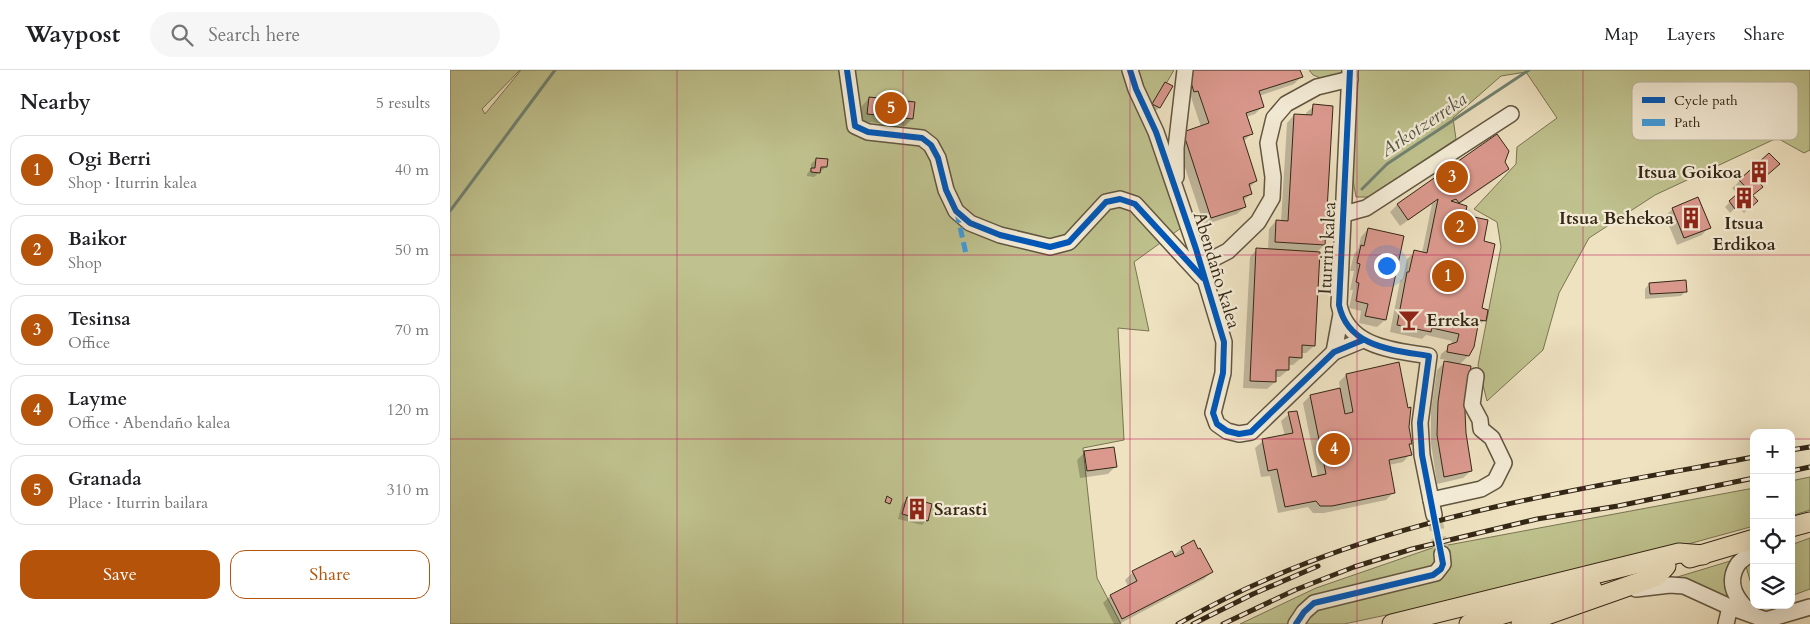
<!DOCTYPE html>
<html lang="en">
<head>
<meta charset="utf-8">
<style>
	body { margin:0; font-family:Cardo,serif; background:#f6f6f6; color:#202124 }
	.controls { position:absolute; right:15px; bottom:15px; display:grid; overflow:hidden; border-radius:10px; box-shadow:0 5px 20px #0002 }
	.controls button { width:45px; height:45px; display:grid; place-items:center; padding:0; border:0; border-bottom:1px solid #e0e0e0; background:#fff; color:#202124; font:25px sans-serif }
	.you { position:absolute; left:936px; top:195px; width:18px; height:18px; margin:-12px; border:4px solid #fff; border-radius:50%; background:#1a73e8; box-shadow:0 0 0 8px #1a73e833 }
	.badge { display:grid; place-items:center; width:32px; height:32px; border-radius:50%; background:#b45309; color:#fff; font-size:16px; font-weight:700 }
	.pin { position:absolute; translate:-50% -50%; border:2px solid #fff; box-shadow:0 1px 5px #0006 }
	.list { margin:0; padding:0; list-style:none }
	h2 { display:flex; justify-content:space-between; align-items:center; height:65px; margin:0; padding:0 20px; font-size:21px }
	h2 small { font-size:16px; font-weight:400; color:#757577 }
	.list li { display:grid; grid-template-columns:32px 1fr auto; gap:15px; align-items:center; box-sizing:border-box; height:70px; margin:0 10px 10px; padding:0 10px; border:1px solid #e0e0e0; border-radius:15px }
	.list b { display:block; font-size:19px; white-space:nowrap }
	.list p { margin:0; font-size:16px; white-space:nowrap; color:#757577 }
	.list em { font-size:16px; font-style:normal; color:#757577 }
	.actions { display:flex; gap:10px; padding:15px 20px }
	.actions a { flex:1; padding:11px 0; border:1px solid #b45309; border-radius:15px; text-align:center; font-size:18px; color:#b45309 }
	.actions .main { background:#b45309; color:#fff }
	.icon { flex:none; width:28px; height:28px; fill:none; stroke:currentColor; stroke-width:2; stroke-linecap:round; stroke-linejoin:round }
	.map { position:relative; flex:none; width:1360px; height:554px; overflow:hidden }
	header { display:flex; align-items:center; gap:30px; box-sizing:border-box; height:70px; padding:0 25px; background:#fff; border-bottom:1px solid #e0e0e0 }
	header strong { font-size:24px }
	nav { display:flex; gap:28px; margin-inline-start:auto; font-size:18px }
	.search { width:350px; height:45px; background:#f6f6f6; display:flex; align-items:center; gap:12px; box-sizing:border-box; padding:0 18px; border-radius:28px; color:#757577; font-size:19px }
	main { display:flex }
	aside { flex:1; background:#fff }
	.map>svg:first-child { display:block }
</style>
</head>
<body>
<header>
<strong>Waypost</strong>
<div class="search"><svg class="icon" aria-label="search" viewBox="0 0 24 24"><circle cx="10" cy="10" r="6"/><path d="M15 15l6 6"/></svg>Search here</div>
<nav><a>Map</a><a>Layers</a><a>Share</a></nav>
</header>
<main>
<aside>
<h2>Nearby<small>5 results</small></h2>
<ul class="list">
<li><span class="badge">1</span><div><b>Ogi Berri</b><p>Shop · Iturrin kalea</p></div><em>40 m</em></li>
<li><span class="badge">2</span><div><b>Baikor</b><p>Shop</p></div><em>50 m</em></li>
<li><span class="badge">3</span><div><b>Tesinsa</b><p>Office</p></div><em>70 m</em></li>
<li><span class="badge">4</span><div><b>Layme</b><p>Office · Abendaño kalea</p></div><em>120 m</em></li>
<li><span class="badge">5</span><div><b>Granada</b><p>Place · Iturrin bailara</p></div><em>310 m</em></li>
</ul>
<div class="actions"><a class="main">Save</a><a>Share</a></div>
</aside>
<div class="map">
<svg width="1360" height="554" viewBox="0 0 1360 554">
	<rect width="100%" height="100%" fill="#eee2c1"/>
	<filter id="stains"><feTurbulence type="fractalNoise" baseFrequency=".004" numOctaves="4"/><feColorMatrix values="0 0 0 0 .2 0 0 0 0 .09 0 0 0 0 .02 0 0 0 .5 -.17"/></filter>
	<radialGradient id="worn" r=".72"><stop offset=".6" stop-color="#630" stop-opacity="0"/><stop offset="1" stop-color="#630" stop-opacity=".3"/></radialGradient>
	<g fill="#bfc28e" stroke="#7a7452">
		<polygon points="0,0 70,0 32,39 35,44 71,0 724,0 694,51 731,158 684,192 699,261 668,258 674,370 633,378 647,508 671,554 0,554"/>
		<polygon points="859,0 1360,0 1360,80 1354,83 1327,68 1205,125 1139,168 1109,223 1093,280 1037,331 1028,295 1051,177 1047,152 1024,139 1066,94 1067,77 1107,48 1076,2 1051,6 1003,48 1006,69 918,127 906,127 902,105 906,22 863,5"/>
		<polygon points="1360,407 1360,440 1341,446 1341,411"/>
		<polygon points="1304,418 1304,456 1125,505 894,554 790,554 866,518 982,478"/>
		<polygon points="1360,468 1360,519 1341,526 1341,475"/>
		<polygon points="1287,489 1284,534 1224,508"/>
		<polygon points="1304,489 1304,524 1295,493"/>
	</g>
	<g fill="#0003">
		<polygon points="849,0 851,7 844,14 809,26 812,37 805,44 796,47 801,64 794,71 806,111 799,118 801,124 793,131 795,137 787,144 754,155 726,70 751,57 741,27 737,29 730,6"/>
		<polygon points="716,13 721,17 709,38 704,42 698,39"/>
		<polygon points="419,28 462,49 455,56 410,51 412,36"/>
		<polygon points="864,36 874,175 866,183 864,276 856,283 851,283 851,288 843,295 838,295 838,300 830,307 825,307 825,312 817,319 793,318 800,187 807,179 818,180 819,159 826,151 831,152 837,53 844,45 856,46 856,43"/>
		<polygon points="1047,65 1053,92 1057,98 1050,106 1008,135 1013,146 1032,172 1030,239 1035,250 1027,257 1018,286 1009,295 1014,363 1021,401 1013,408 987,414 981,373 981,340 987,300 997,290 990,289 991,284 1001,276 1002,271 976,265 972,269 940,262 950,211 953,208 957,189 965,182 972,183 982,134 950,156 940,142 947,135"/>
		<polygon points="1319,84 1308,113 1311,117 1302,126 1306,131 1294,143 1287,136 1280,143 1275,137 1288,124 1282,118"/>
		<polygon points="366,89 376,97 364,107 357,106 357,104 361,99 361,94"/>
		<polygon points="1223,139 1259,157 1252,165 1227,175 1215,146"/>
		<polygon points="918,159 952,167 935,250 927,257 909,253 911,241 899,238 903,220 900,220 904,201 900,201 904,184 908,180 911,167"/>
		<polygon points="1199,214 1236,221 1231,226 1195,229 1195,219"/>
		<polygon points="896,305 957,357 960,373 958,375 960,384 953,392 939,395 944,422 936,430 874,443 863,443 858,437 828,443 820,406 811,407 805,378 813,371 835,366 831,351 839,344 862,409 868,407 853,333 860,326 890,319 889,312"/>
		<polygon points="635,382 665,397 658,404 630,408 627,390"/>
		<polygon points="457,429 477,450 472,455 448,449 452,434"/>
		<polygon points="732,478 762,502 754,509 669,554 664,554 653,533 660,526 678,516 675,510 682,503 721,482 723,486"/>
	</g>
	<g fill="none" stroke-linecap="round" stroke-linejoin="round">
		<g stroke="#718272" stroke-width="3">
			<polyline points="912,119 937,94 1079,0"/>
			<polyline points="0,141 105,0"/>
		</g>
	</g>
	<g fill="#db998e" stroke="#342715">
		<polygon points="737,0 850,0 853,7 809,21 814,37 796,43 803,64 793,67 807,111 799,114 802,124 793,127 796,137 761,148 733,62 759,53 748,21 744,22"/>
		<polygon points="715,12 723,16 710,38 702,34"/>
		<polygon points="419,27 465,32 463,49 417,44"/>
		<polygon points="863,34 883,36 875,175 825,172 826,150 838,151 844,44 862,45"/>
		<polygon points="1047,64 1059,81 1055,92 1059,99 1009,133 1006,129 1001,131 1017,136 1015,145 1038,150 1034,171 1045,174 1032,238 1038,240 1036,251 1029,250 1024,277 1019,286 997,282 998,275 1007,272 1009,264 982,258 981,262 947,255 957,202 959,202 964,180 977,183 988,129 958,150 947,134"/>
		<polygon points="1319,83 1330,94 1309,112 1313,117 1303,125 1289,110"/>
		<polygon points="366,88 378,89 377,97 371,97 370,103 361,102 361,98 365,98"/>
		<polygon points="1295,117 1308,131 1299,139 1293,132 1285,139 1279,131"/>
		<polygon points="1248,127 1261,158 1234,168 1222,138"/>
		<polygon points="918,158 954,166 936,250 915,246 918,234 906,231 909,213 906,212 910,194 907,193 911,175 914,176"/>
		<polygon points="806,178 870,182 865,276 852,275 852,288 839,287 839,300 826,300 826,312 800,311"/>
		<polygon points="1236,210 1237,222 1200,224 1199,213"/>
		<polygon points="994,291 1021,296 1015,342 1016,363 1022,401 994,407 987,365 988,332"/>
		<polygon points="949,292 958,338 961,337 959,357 962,374 959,374 962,385 939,390 945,423 882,436 870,436 866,431 835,437 827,399 818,401 812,369 843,363 838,342 847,341 862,407 876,404 860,325 890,318 895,344 903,342 896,304"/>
		<polygon points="664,377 667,397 637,401 634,381"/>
		<polygon points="437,426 442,429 440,434 435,432"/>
		<polygon points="457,427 482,434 478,451 452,444"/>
		<polygon points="744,470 748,479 750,478 763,502 672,549 660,525 687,511 682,501 722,481 725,487 734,483 731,477"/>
	</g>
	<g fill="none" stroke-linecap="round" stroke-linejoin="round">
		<polyline stroke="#c9bd9f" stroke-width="15" stroke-dasharray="15 8" stroke-linecap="butt" points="984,445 992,484"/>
		<g stroke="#625640" stroke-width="18">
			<g id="minor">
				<polyline points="397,0 405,56 418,62 472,68 481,75 488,88 496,120 506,141 520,153 550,165 600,177 619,172 656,132 670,129 685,134 752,207"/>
				<polyline points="680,0 686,19 706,62 746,179 774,272 773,303 763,343 767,354 777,361 789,364 801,362 884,282 913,270"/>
				<path d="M 900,0 L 889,235 C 898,278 944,280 979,286 L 970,353 L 972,385 L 984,445"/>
				<polyline points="726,107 726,78 735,0"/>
				<polyline points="894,144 916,138 1061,44"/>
				<polyline points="751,195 778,181 808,152 822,128 823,107 818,73 824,48 836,34 867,17 900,9"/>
				<polyline points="884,282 891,244"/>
				<polyline points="981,430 1031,419 1045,411 1054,393 1042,368 1031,359 1030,350 1022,335 1026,306"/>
				<polyline points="1186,519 1220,515 1234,516 1280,537 1316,550 1360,537"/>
				<path d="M 1301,543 C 1287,530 1275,514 1288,494 C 1291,490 1299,485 1304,482"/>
				<polyline points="846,554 854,542 864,533 986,503 993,494 992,484"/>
				<polyline points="1276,554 1280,537"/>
			</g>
		</g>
		<g stroke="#342715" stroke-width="21">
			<g id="major">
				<polyline points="1341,457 1360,452"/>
				<polyline points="1240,488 1304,469"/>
				<polyline points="942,554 1229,483 1253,485"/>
				<polyline points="1019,554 1142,518"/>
				<polyline points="1071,554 1207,506 1216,496"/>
			</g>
		</g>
		<use href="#minor" stroke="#f4ecd7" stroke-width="15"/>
		<use href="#major" stroke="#eee2c1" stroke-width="19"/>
		<g stroke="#342715" stroke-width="5">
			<g id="rail">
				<polyline points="1341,380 1360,377"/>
				<polyline points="1341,401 1360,397"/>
				<path d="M 728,554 C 906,451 1105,424 1304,387"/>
				<polyline points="743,554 803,524 868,496"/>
				<polyline points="773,554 845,520 904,497 962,479 1087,449 1168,436 1304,408"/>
			</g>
		</g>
		<use href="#rail" stroke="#f4ecd7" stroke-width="3" stroke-dasharray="9" stroke-linecap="butt"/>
		<polyline stroke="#3e9cdf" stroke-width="5" stroke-dasharray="10 5" stroke-linecap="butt" points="507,143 516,184"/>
		<g stroke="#f4ecd7" stroke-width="9">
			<g id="cycleway">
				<polyline points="397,0 405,56 418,62 472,68 481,75 488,88 496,120 506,141 520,153 550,165 600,177 619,172 656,132 670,129 685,134 753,208"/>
				<polyline points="680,0 686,19 706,62 746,179 774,272 773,303 763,343 767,354 777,361 789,364 801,362 884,282 913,270"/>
				<path d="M 846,554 L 854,542 L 864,533 L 983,505 L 991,499 L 993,494 L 972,385 L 970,353 L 979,286 C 944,280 898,278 889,235 L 900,0"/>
			</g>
		</g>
		<use href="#cycleway" stroke="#0057b8" stroke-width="6"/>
	</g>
	<path fill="none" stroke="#c2185b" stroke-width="1" stroke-opacity="0.55" d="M 227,0 L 227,554M 453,0 L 453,554M 680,0 L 680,554M 907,0 L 907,554M 1133,0 L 1133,554M 0,185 L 1360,185M 0,369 L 1304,369M 1341,369 L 1360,369"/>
	<defs>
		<g id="building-bare" transform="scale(1.725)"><path d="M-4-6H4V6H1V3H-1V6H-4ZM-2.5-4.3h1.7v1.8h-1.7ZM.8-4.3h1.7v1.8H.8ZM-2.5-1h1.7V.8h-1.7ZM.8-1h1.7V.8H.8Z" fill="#8f2418" stroke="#f4ecd7" stroke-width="2.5" paint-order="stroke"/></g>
		<g id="bar-bare" transform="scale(1.725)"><path d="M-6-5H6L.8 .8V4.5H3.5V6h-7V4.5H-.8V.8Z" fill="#8f2418" stroke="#f4ecd7" stroke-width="2.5" paint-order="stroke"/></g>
	</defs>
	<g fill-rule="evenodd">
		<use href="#building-bare" x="1309" y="102"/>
		<use href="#building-bare" x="1294" y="128"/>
		<use href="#building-bare" x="1241" y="148"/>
		<use href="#bar-bare" x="959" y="250"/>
		<use href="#building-bare" x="467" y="439"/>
	</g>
	<g text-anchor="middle" stroke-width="4.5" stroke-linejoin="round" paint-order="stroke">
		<g font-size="18" font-weight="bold" fill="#342715" stroke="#f4ecd7" text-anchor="end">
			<text x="1292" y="108">Itsua Goikoa</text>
			<text x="1224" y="154">Itsua Behekoa</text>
			<text x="1294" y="159" text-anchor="middle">Itsua<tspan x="1294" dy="21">Erdikoa</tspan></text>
			<text x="976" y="256" text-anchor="start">Erreka</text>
			<text x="484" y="445" text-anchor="start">Sarasti</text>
		</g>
		<g font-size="18" fill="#342715" stroke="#f4ecd7">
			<text transform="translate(877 178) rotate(-87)" y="6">Iturrin kalea</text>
			<text transform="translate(767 200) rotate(73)" y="6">Abendaño kalea</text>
		</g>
		<g font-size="19" font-style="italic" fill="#525444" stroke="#f4ecd7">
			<text transform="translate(973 54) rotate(-34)" y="7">Arkotzerreka</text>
		</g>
	</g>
	<rect x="1182" y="12" width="166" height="58" rx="8" fill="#f4ecd7" stroke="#bab19d" stroke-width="1"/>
	<rect x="1192" y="27" width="23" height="6" fill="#0057b8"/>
	<rect x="1192" y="49" width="23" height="7" fill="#3e9cdf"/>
	<g font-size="14" fill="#342715">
		<text x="1224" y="35">Cycle path</text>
		<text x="1224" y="57">Path</text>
	</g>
	<rect width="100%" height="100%" filter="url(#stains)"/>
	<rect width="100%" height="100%" fill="url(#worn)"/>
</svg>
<div class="controls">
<button>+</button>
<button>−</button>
<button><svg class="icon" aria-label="locate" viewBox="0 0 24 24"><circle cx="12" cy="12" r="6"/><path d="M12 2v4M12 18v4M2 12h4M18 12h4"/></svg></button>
<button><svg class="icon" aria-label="layers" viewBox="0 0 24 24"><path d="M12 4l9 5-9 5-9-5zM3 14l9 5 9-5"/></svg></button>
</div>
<div class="you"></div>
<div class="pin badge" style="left:998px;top:206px">1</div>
<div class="pin badge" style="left:1010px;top:157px">2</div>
<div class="pin badge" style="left:1002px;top:107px">3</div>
<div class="pin badge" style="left:884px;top:379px">4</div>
<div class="pin badge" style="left:441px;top:38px">5</div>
</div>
</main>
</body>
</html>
